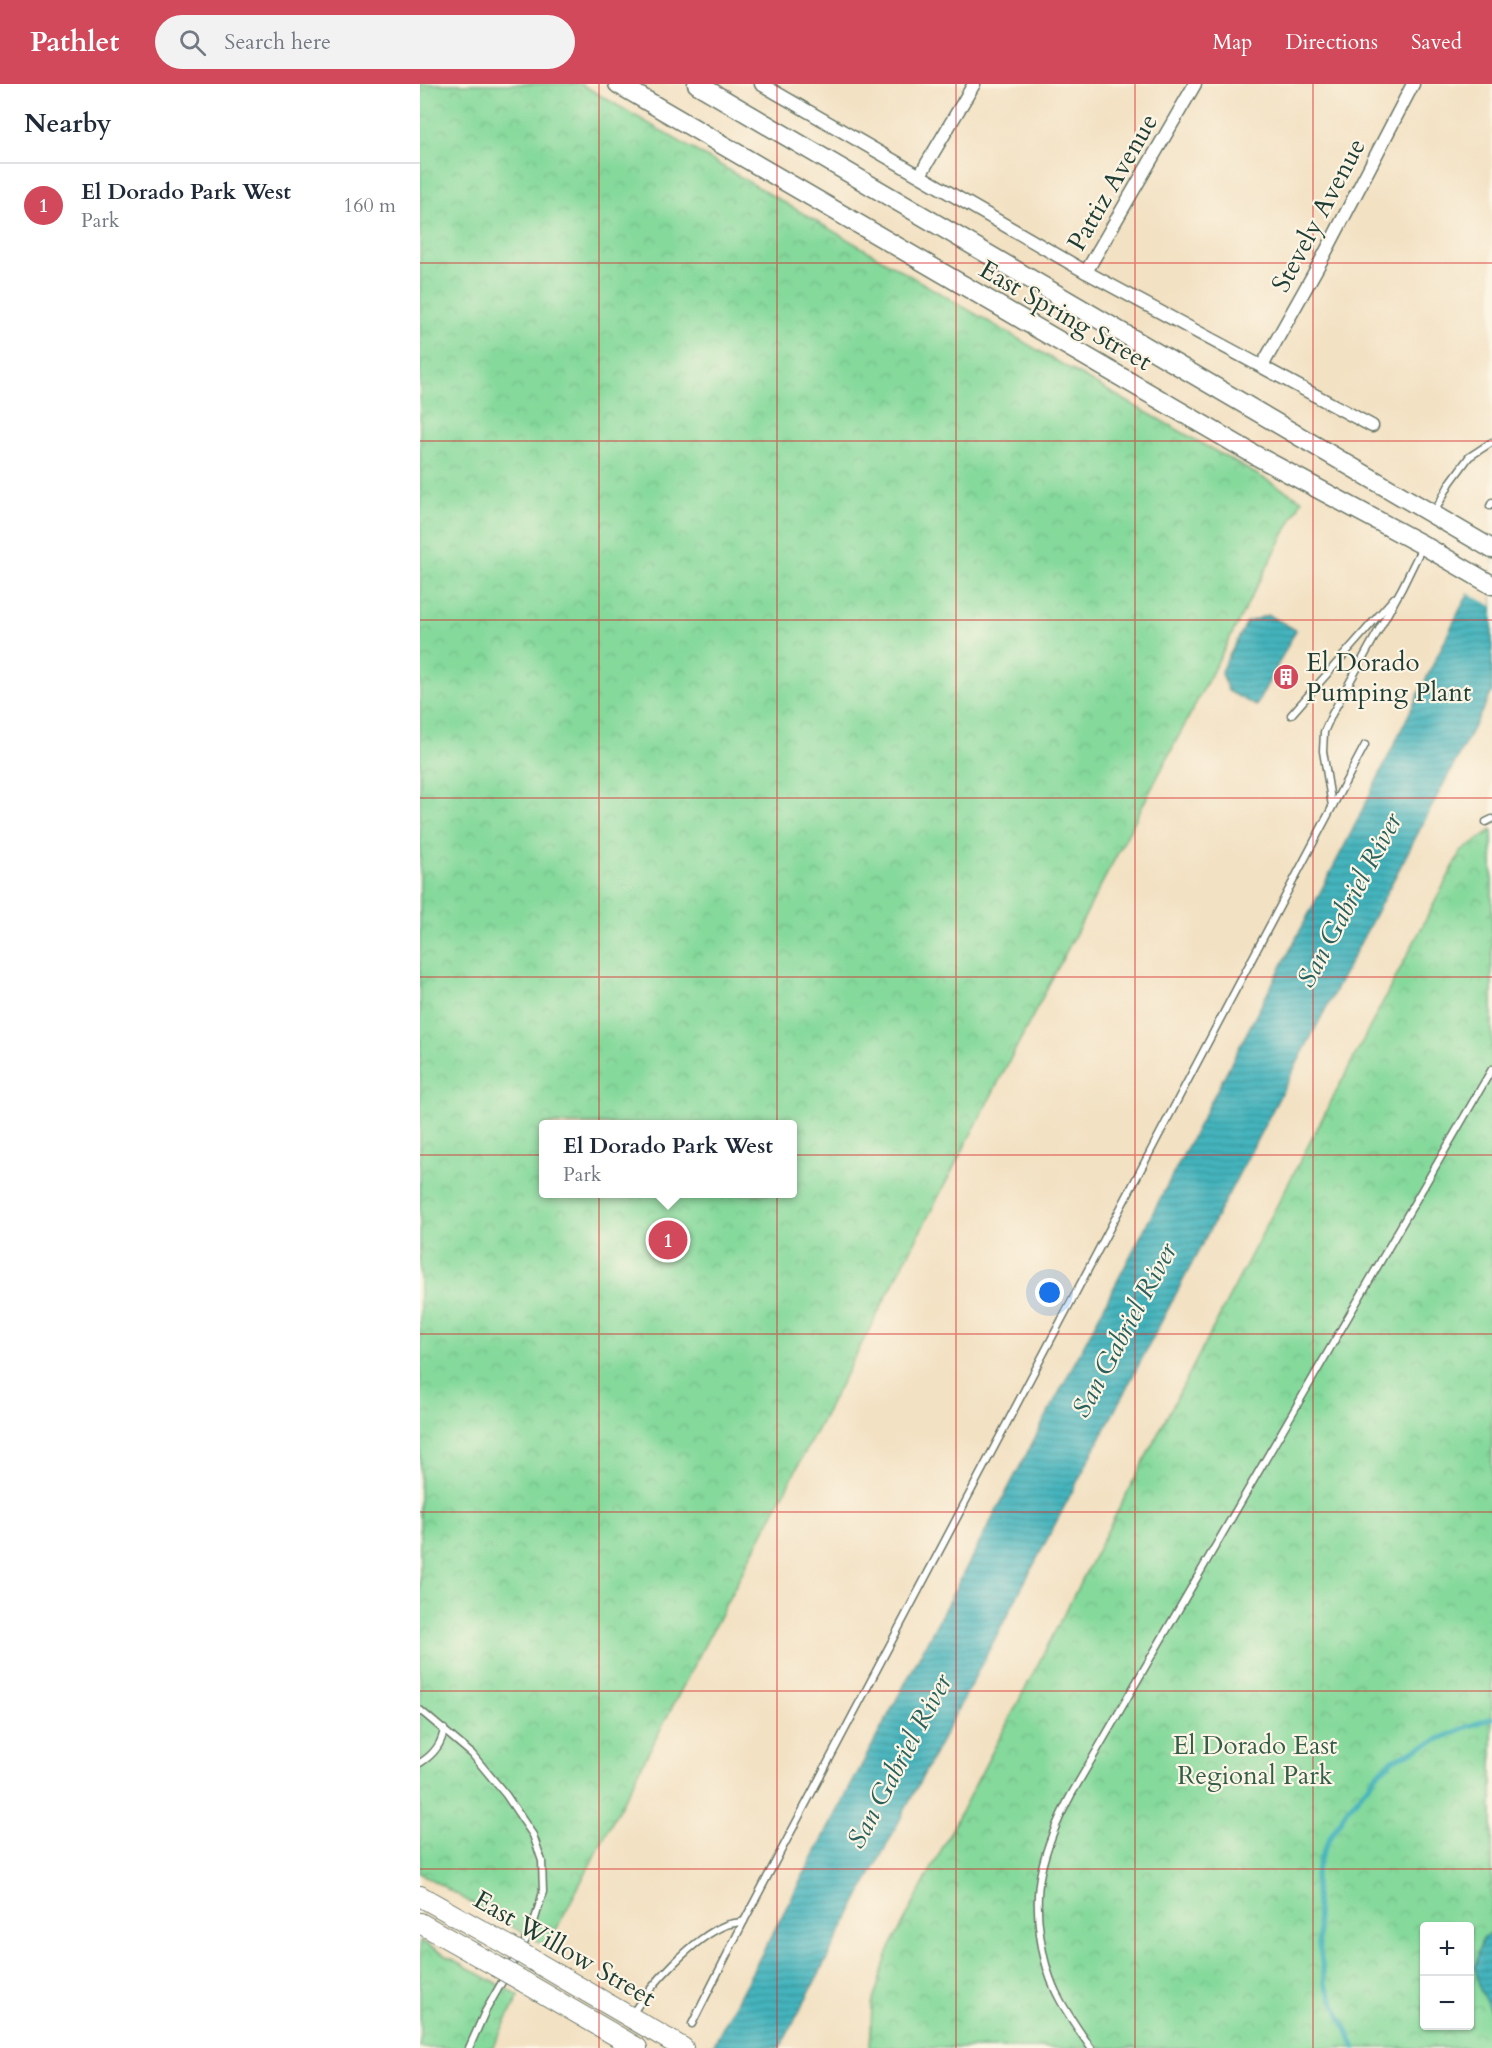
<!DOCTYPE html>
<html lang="en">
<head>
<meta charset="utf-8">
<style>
	body { margin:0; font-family:Cardo,serif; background:#f2f2f3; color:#1f2937 }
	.controls { position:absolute; right:18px; bottom:18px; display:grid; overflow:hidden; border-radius:6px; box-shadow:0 2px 4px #0004 }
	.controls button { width:54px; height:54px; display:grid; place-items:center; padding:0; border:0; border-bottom:2px solid #e0e1e3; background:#fff; color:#1f2937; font:30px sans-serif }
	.you { position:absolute; left:630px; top:1209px; width:21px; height:21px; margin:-15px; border:4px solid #fff; border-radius:50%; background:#1a73e8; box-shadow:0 0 0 9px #1a73e833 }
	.badge { display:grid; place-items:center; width:39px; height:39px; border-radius:50%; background:#d1495b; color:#fff; font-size:20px; font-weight:700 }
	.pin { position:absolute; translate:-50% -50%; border:3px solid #fff; box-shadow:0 2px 6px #0006 }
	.popup { position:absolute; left:119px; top:1036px; width:258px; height:78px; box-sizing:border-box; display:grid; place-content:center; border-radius:6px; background:#fff; filter:drop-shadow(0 2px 4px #0005); font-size:20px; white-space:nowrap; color:#747a83 }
	.popup b { font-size:22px; color:#1f2937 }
	.popup::after { content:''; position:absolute; left:50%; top:100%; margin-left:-12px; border:12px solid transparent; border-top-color:#fff }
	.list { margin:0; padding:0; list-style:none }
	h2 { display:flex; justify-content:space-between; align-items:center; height:78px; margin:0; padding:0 24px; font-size:26px }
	h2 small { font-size:20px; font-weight:400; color:#747a83 }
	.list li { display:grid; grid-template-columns:39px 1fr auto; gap:18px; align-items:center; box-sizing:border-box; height:84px; padding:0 24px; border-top:2px solid #e0e1e3 }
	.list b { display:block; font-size:22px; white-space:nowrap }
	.list p { margin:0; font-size:20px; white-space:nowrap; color:#747a83 }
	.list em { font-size:20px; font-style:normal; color:#747a83 }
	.icon { flex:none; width:33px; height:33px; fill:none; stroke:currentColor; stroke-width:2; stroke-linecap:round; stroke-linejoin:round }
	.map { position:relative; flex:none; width:1072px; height:1964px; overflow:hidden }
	header { display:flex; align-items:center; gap:36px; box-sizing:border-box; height:84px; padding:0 30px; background:#d1495b; color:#fff }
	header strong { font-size:28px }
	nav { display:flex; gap:33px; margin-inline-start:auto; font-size:21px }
	.search { width:420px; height:54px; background:#f2f2f3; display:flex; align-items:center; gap:15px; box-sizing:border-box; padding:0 21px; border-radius:33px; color:#747a83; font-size:22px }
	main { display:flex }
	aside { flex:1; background:#fff }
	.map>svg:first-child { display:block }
</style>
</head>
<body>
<header>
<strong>Pathlet</strong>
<div class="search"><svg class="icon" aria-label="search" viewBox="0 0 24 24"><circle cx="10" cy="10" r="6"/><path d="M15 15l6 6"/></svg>Search here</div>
<nav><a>Map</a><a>Directions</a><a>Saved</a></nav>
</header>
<main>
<aside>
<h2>Nearby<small></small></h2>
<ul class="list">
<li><span class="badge">1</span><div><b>El Dorado Park West</b><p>Park</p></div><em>160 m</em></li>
</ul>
</aside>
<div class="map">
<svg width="1072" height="1964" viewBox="0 0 1072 1964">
	<defs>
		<pattern id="park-crowns" width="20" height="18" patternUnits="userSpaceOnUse" patternTransform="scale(1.5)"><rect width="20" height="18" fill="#85d99b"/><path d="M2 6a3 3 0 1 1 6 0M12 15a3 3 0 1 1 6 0" fill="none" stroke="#72bb86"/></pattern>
		<pattern id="water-rules" width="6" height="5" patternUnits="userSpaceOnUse" patternTransform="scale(1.5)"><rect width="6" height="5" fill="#44b4bd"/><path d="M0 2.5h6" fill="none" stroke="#38949a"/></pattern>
	</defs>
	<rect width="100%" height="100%" fill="#fcf5e5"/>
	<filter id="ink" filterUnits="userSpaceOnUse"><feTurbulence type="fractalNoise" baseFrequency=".0167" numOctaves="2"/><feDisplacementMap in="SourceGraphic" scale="12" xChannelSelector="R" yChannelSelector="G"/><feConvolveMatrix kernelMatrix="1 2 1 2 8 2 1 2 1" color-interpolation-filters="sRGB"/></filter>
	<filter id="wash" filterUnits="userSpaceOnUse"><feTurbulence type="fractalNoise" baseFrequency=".008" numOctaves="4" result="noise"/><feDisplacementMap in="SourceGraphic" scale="24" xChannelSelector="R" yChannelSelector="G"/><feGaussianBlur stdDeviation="1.35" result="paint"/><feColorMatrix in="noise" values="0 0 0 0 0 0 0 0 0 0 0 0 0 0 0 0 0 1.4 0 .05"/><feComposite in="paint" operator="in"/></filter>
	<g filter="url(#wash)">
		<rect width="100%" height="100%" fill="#f3e1c3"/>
		<g fill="url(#park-crowns)" stroke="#528b68" stroke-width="1.5" fill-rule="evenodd">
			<path d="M 0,0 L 161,0 L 669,296 L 882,416 L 127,1863 L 0,1789 ZM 124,1040 L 372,1040 L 372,1110 L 124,1110 Z"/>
			<path d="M 1072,746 L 1072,1964 L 450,1964 L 452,1921 L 468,1868 L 1041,768 ZM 1004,1842 L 1050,1842 L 1050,1942 L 1004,1942 Z"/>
			<polygon points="0,1857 99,1912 72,1964 0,1964"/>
		</g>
		<g fill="url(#water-rules)" stroke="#327878" stroke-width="1.5">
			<polygon points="1072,468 1072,608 360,1964 292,1964 643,1301 931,749 1040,525"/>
			<polygon points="848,531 876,546 836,622 808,607 801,587 827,538"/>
			<polygon points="1072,1848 1072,1930 1060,1906 1055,1883 1062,1855"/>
		</g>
		<polygon fill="#f3e1c3" points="1072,465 1072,522 1046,508"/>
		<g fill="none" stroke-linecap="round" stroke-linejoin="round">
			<polyline stroke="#44b4bd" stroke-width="5" points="935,1964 905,1899 899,1860 895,1794 900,1775 910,1753 925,1729 957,1690 973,1676 1046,1643 1072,1634"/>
		</g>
	</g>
	<g filter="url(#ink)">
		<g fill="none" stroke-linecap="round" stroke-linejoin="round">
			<g stroke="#697666" stroke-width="9">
				<g id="service">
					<polyline points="1070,422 1072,418"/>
					<polyline points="1015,427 1030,399 1049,373 1072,358"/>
					<polyline points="871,631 974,514"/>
					<polyline points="912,722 903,667 904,648 912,630 982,504 1002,463"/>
					<polyline points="1066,738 1072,735"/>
					<polyline points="0,1626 52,1670 86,1711 113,1751 122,1777 123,1808 112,1845 65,1928 49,1964"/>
					<path d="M 0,1679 C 13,1671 22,1660 24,1645"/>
					<path d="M 212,1930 C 231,1901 273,1854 306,1841 C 311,1839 318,1839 324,1837"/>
					<polyline points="272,1940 324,1837 945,661"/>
					<path d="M 671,1964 C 660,1948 648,1931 639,1914 C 621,1881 613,1824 621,1788 C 627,1760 638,1735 651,1711 L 1072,985"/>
				</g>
			</g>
			<g stroke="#697666" stroke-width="15">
				<g id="minor">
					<polyline points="341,0 666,188 952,342"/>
					<polyline points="500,91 554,0"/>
					<polyline points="666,188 775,0"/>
					<polyline points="842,282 902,175 993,0"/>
				</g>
			</g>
			<g stroke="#697666" stroke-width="21">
				<g id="secondary">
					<polyline points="198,0 835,371 1003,461 1072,501"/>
					<polyline points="277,0 1072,465"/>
				</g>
			</g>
			<g stroke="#697666" stroke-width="22">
				<g id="primary">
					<polyline points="0,1812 87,1861"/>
					<polyline points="0,1839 76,1882"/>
					<polyline points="116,1878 263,1964"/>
					<polyline points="104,1898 217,1964"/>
				</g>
			</g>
			<use href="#service" stroke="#fff" stroke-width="6"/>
			<use href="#minor" stroke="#fff" stroke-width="12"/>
			<use href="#secondary" stroke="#fff" stroke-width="18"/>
			<use href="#primary" stroke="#fff" stroke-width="20"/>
			<g stroke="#697666" stroke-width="22" stroke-linecap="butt">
				<g id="primary-bridge">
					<polyline points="87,1861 116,1878"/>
					<polyline points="76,1882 104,1898"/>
				</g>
			</g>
			<use href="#primary-bridge" stroke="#fff" stroke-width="20"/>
		</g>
	</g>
	<path fill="none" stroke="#d62828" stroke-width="1.5" stroke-opacity="0.55" d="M 179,0 L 179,1964M 357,0 L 357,1964M 536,0 L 536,1964M 715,0 L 715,1964M 893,0 L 893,1964M 0,179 L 1072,179M 0,357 L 1072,357M 0,536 L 1072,536M 0,714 L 1072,714M 0,893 L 1072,893M 0,1071 L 1072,1071M 0,1250 L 1072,1250M 0,1428 L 1072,1428M 0,1607 L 1072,1607M 0,1785 L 1072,1785"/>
	<defs>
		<g id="building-disc" transform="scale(1.35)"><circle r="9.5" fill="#d1495b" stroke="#fcf5e5"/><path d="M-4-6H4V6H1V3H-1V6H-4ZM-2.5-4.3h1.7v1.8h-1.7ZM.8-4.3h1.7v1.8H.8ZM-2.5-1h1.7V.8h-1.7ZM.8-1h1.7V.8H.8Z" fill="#fff"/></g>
	</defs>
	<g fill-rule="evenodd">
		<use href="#building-disc" x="866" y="593"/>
	</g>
	<g text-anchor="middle" stroke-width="4.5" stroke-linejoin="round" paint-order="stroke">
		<g font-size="26" fill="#1f3d34" stroke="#fcf5e5">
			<text transform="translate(692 98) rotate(-60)" y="9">Pattiz Avenue</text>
			<text transform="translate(898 131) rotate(-62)" y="9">Stevely Avenue</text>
			<text transform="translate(646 231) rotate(30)" y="9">East Spring Street</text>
			<text transform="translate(145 1864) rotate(30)" y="9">East Willow Street</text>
		</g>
		<g font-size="26" fill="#1f3d34" stroke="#fcf5e5" text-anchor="start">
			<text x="886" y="587">El Dorado<tspan x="886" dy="30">Pumping Plant</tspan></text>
		</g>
		<g font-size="26" fill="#335c49" stroke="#fcf5e5">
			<text x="835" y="1670">El Dorado East<tspan x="835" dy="30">Regional Park</tspan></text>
		</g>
		<g font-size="27" font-style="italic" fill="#2a615d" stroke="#fcf5e5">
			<text transform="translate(929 816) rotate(-62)" y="9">San Gabriel River</text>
			<text transform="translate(704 1246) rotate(-62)" y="9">San Gabriel River</text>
			<text transform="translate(479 1677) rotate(-62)" y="9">San Gabriel River</text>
		</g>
	</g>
</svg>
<div class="controls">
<button>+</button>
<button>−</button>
</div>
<div class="you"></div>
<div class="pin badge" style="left:248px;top:1156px">1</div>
<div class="popup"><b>El Dorado Park West</b>Park</div>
</div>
</main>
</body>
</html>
